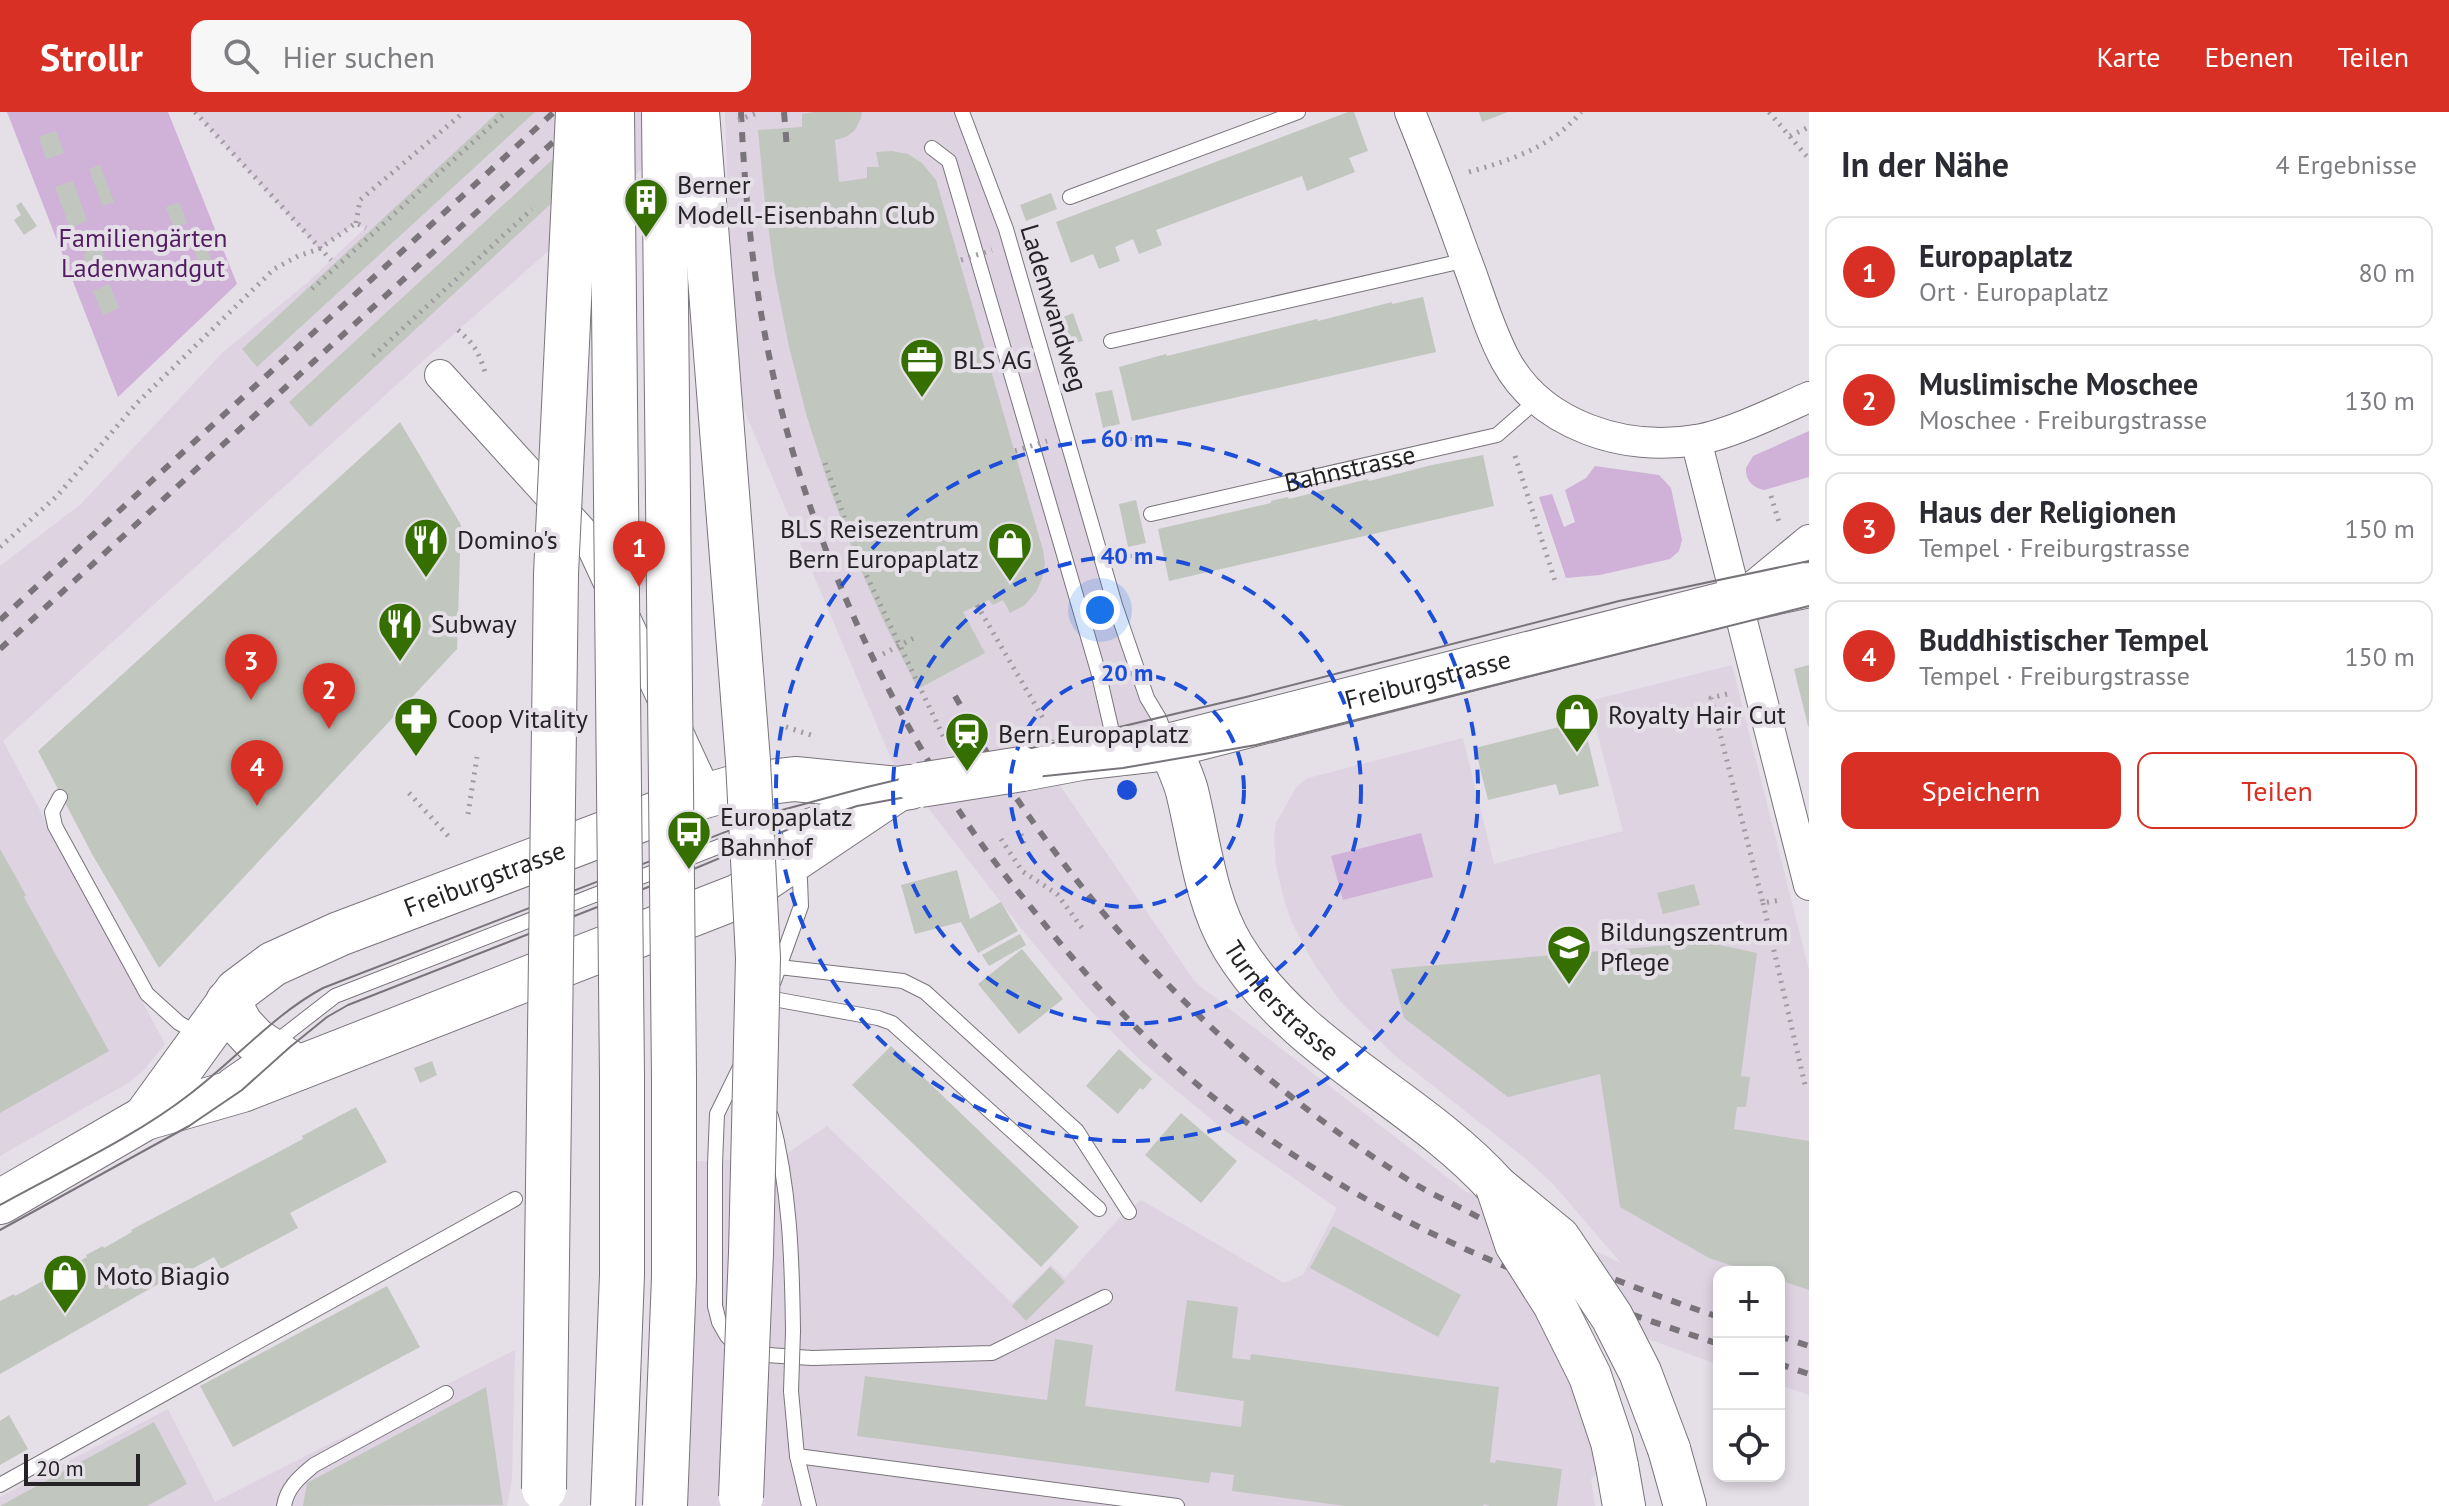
<!DOCTYPE html>
<html lang="de">
<head>
<meta charset="utf-8">
<style>
	body { margin:0; font-family:"PT Sans",sans-serif; background:#f7f7f7; color:#2b2b33 }
	.controls { position:absolute; right:24px; bottom:24px; display:grid; overflow:hidden; border-radius:16px; box-shadow:0 4px 12px #0003 }
	.controls button { width:72px; height:72px; display:grid; place-items:center; padding:0; border:0; border-bottom:2px solid #e1e1e2; background:#fff; color:#2b2b33; font:40px sans-serif }
	.scale { position:absolute; left:24px; bottom:20px; width:116px; box-sizing:border-box; padding-left:8px; border:4px solid #252326; border-top:0; font-size:22px; line-height:28px; white-space:nowrap; color:#252326; -webkit-text-stroke:6px #e5dfe7; paint-order:stroke }
	.you { position:absolute; left:1100px; top:498px; width:28px; height:28px; margin:-20px; border:6px solid #fff; border-radius:50%; background:#1a73e8; box-shadow:0 0 0 12px #1a73e833 }
	.badge { display:grid; place-items:center; width:52px; height:52px; border-radius:50%; background:#d93025; color:#fff; font-size:26px; font-weight:700 }
	.pin { position:absolute; translate:-50% -66px; filter:drop-shadow(0 2px 4px #0008) }
	.pin::after { content:''; position:absolute; top:42px; width:28px; height:24px; background:inherit; clip-path:polygon(0 0,100% 0,50% 100%) }
	.list { margin:0; padding:0; list-style:none }
	h2 { display:flex; justify-content:space-between; align-items:center; height:104px; margin:0; padding:0 32px; font-size:34px }
	h2 small { font-size:26px; font-weight:400; color:#7c7c81 }
	.list li { display:grid; grid-template-columns:52px 1fr auto; gap:24px; align-items:center; box-sizing:border-box; height:112px; margin:0 16px 16px; padding:0 16px; border:2px solid #e1e1e2; border-radius:16px }
	.list b { display:block; font-size:30px; white-space:nowrap }
	.list p { margin:0; font-size:26px; white-space:nowrap; color:#7c7c81 }
	.list em { font-size:26px; font-style:normal; color:#7c7c81 }
	.actions { display:flex; gap:16px; padding:24px 32px }
	.actions a { flex:1; padding:18px 0; border:2px solid #d93025; border-radius:16px; text-align:center; font-size:28px; color:#d93025 }
	.actions .main { background:#d93025; color:#fff }
	.icon { flex:none; width:44px; height:44px; fill:none; stroke:currentColor; stroke-width:2; stroke-linecap:round; stroke-linejoin:round }
	.map { position:relative; flex:none; width:1809px; height:1394px; overflow:hidden }
	header { display:flex; align-items:center; gap:48px; box-sizing:border-box; height:112px; padding:0 40px; background:#d93025; color:#fff }
	header strong { font-size:38px }
	nav { display:flex; gap:44px; margin-inline-start:auto; font-size:28px }
	.search { width:560px; height:72px; background:#f7f7f7; display:flex; align-items:center; gap:20px; box-sizing:border-box; padding:0 28px; border-radius:16px; color:#7c7c81; font-size:30px }
	main { display:flex }
	aside { flex:1; background:#fff }
	.map>svg:first-child { display:block }
</style>
</head>
<body>
<header>
<strong>Strollr</strong>
<div class="search"><svg class="icon" aria-label="search" viewBox="0 0 24 24"><circle cx="10" cy="10" r="6"/><path d="M15 15l6 6"/></svg>Hier suchen</div>
<nav><a>Karte</a><a>Ebenen</a><a>Teilen</a></nav>
</header>
<main>
<div class="map">
<svg width="1809" height="1394" viewBox="0 0 1809 1394">
	<rect width="100%" height="100%" fill="#e5dfe7"/>
	<g fill="#ded3e1">
		<polygon points="195,0 707,0 424,248 3,629 165,932 144,958 128,971 0,1044 0,454 81,392 223,240 307,171 365,116 356,111 319,137"/>
		<polygon points="725,0 960,0 1003,118 1113,494 1158,628 1048,656 1195,870 1465,1079 1621,1151 1553,1072 1526,1047 1394,943 1341,890 1314,852 1292,811 1284,787 1276,754 1274,726 1276,711 1297,674 1308,666 1463,626 1494,752 1623,719 1589,589 1732,553 1809,858 1809,1283 1779,1273 1779,1160 1719,1160 1719,1253 1621,1217 1555,1199 1612,1347 1591,1367 1595,1394 677,1394 684,1050 782,1045 827,1014 1012,1191 1051,1153 1065,1166 1124,1101 1141,1088 1284,1171 1303,1163 1337,1096 1224,1018 1141,949 1088,896 1027,824 892,649 734,274"/>
		<polygon points="515,1238 512,1368 507,1394 0,1394 0,1385 168,1297 215,1390"/>
	</g>
	<g fill="#d0b2d9">
		<polygon points="7,0 168,0 237,172 118,285"/>
		<path d="M 1809,319 L 1809,365 L 1764,378 C 1753,376 1745,368 1746,356 L 1753,344 Z"/>
		<polygon points="1595,354 1659,363 1671,376 1682,428 1679,439 1670,447 1600,463 1566,466 1539,385 1552,382 1564,415 1575,410 1565,378 1586,366"/>
		<polygon points="1421,721 1433,765 1343,788 1331,744"/>
	</g>
	<g fill="#c1c7bf">
		<polygon points="498,0 535,0 257,255 242,237"/>
		<polygon points="604,0 625,0 636,13 310,315 289,290"/>
		<polygon points="813,0 862,0 861,6 855,18 846,25 835,28 839,70 867,66 867,55 879,55 876,40 892,39 908,42 922,51 936,68 1043,438 1045,452 1042,467 1036,480 1025,493 1010,501 1003,488 993,493 989,488 963,500 985,541 918,577 883,508 854,442 829,374 807,305 789,235 775,164 765,92 758,18 802,15 802,2"/>
		<polygon points="1348,0 1354,0 1368,39 1349,46 1355,60 1307,79 1302,64 1156,118 1162,133 1139,142 1133,127 1115,135 1120,149 1099,157 1093,142 1071,151 1056,110"/>
		<polygon points="1479,0 1508,0 1482,10"/>
		<polygon points="56,19 64,41 46,47 39,25"/>
		<polygon points="100,53 114,90 103,94 89,57"/>
		<polygon points="73,69 87,109 70,116 55,75"/>
		<polygon points="1051,81 1057,97 1026,109 1020,93"/>
		<polygon points="21,90 37,114 24,123 14,108 21,103 16,94"/>
		<polygon points="179,90 187,111 174,116 166,95"/>
		<polygon points="96,120 109,158 92,165 83,143 86,142 80,127"/>
		<polygon points="204,129 212,150 200,155 192,133"/>
		<polygon points="109,172 119,196 103,203 93,179"/>
		<polygon points="1423,185 1436,240 1132,309 1119,255 1166,242 1167,244 1317,207 1318,209 1392,190 1392,192"/>
		<polygon points="1073,201 1083,229 1071,232 1061,206"/>
		<polygon points="1112,278 1120,312 1103,316 1095,281"/>
		<polygon points="400,310 461,413 457,537 159,856 92,742 38,639"/>
		<polygon points="1483,343 1494,394 1169,469 1158,417 1271,391 1271,389 1279,387 1288,385 1289,387 1368,367 1369,369 1432,353"/>
		<polygon points="1136,388 1146,431 1128,435 1119,392"/>
		<polygon points="1809,553 1809,614 1808,614 1794,557"/>
		<polygon points="1583,609 1599,674 1559,683 1556,672 1488,688 1475,636"/>
		<polygon points="0,737 26,783 24,785 109,939 0,1001"/>
		<polygon points="957,758 970,807 1001,790 1018,819 978,841 961,810 915,822 901,773"/>
		<polygon points="1694,772 1700,793 1663,802 1657,781"/>
		<polygon points="1020,822 1026,833 989,854 982,843"/>
		<polygon points="1706,830 1757,841 1741,964 1750,965 1746,995 1737,995 1734,1017 1809,1029 1809,1178 1779,1168 1779,1160 1752,1160 1709,1146 1620,1095 1600,962 1508,985 1404,906 1391,857"/>
		<polygon points="1022,837 1063,887 1019,922 978,872"/>
		<polygon points="891,934 1079,1115 1041,1155 852,973"/>
		<polygon points="1119,937 1152,967 1143,978 1140,976 1118,1002 1086,974"/>
		<polygon points="432,949 437,963 420,971 414,956"/>
		<polygon points="356,995 387,1050 290,1101 298,1116 221,1157 214,1145 164,1172 160,1171 0,1262 0,1189 14,1182 15,1184 87,1145 86,1143 103,1134 104,1136 132,1120 131,1118 303,1027 302,1024"/>
		<polygon points="1181,1001 1237,1049 1201,1091 1145,1043"/>
		<polygon points="1333,1114 1461,1183 1438,1225 1310,1156"/>
		<polygon points="1050,1155 1065,1170 1026,1209 1012,1194"/>
		<polygon points="387,1174 420,1235 233,1335 200,1274"/>
		<polygon points="1187,1188 1238,1195 1232,1246 1250,1248 1251,1242 1499,1275 1490,1350 1495,1351 1496,1348 1562,1357 1557,1394 1490,1394 1484,1392 1483,1394 1345,1394 1232,1379 1234,1363 1211,1360 1209,1371 857,1324 865,1264 1047,1288 1055,1227 1093,1233 1085,1294 1241,1315 1244,1289 1175,1279"/>
		<polygon points="486,1275 503,1393 303,1394 307,1371"/>
		<polygon points="9,1303 28,1337 0,1353 0,1309"/>
		<polygon points="154,1310 187,1372 147,1394 0,1394"/>
	</g>
	<g fill="none" stroke-linecap="round" stroke-linejoin="round">
		<g stroke="#79747b" stroke-width="16">
			<g id="lane">
				<polyline points="962,0 1006,117 1115,493 1147,586 1159,606 1168,630"/>
				<polyline points="932,36 949,49 1098,559 1116,637"/>
				<polyline points="1070,85 1298,0"/>
				<polyline points="1111,229 1467,148"/>
				<path id="s1" d="M 1151,402 L 1497,323 L 1537,288"/>
				<polyline points="60,685 52,700 55,714 147,882 179,911 200,923"/>
				<polyline points="779,855 903,869 925,880 1077,1019 1129,1100"/>
				<polyline points="774,869 801,794 800,768 788,711"/>
				<polyline points="768,886 878,906 892,911 1099,1097"/>
				<polyline points="740,955 717,1002 715,1052 715,1194 719,1210 727,1224 738,1235 753,1242 812,1246 992,1241 1105,1185"/>
				<polyline points="226,965 268,936 335,884 728,731 843,692"/>
				<path d="M 771,1004 C 790,1077 792,1145 793,1219"/>
				<polyline points="791,1279 797,1344 809,1394"/>
				<polyline points="797,1344 1177,1394"/>
				<polyline points="0,1373 515,1087"/>
				<path d="M 284,1394 C 287,1375 300,1365 314,1353 L 446,1281"/>
			</g>
		</g>
		<g stroke="#79747b" stroke-width="32">
			<g id="street">
				<path d="M 1410,0 C 1429,47 1447,94 1464,142 C 1478,177 1488,216 1506,249 C 1542,314 1625,340 1696,328 C 1728,323 1778,299 1809,285"/>
				<polyline points="440,263 588,426 707,683"/>
				<polyline points="1696,328 1809,773"/>
				<polyline points="1740,485 1809,428"/>
			</g>
		</g>
		<g stroke="#79747b" stroke-width="44">
			<g id="secondary">
				<path id="s2" d="M 1170,634 C 1175,649 1183,664 1187,679 C 1200,732 1205,788 1233,835 C 1297,940 1417,986 1497,1075"/>
				<polyline points="1669,1337 1685,1394"/>
				<polyline points="1617,1354 1624,1394"/>
			</g>
		</g>
		<g stroke="#79747b" stroke-width="46">
			<g id="primary">
				<path id="s3" d="M 1022,657 L 1081,646 L 1152,638 L 1736,489 L 1809,473"/>
				<polyline points="228,890 241,913 255,928 298,956"/>
				<path id="s4" d="M 145,1006 L 237,879 L 273,852 L 339,822 L 701,685 L 743,673 L 795,667 L 898,677 L 910,675"/>
				<polyline points="0,1090 145,1006 242,978 739,784 898,677"/>
			</g>
		</g>
		<g stroke="#a09ba1" stroke-width="5" stroke-dasharray="2 6" stroke-linecap="butt">
			<polyline points="195,0 331,148"/>
			<polyline points="1769,0 1809,47"/>
			<polyline points="1790,24 1809,15"/>
			<path d="M 1469,60 C 1511,48 1552,35 1581,0"/>
			<polyline points="356,111 360,88 464,0"/>
			<polyline points="312,177 506,0"/>
			<path d="M 458,218 C 475,233 478,239 485,260"/>
			<polyline points="373,244 532,97"/>
			<polyline points="1515,344 1556,472"/>
			<polyline points="825,351 860,450 945,628"/>
			<polyline points="1771,384 1779,410"/>
			<polyline points="0,435 57,384 137,291 274,157 298,144 319,137 356,111 366,116"/>
			<polyline points="977,493 1044,608"/>
			<polyline points="883,542 914,526"/>
			<polyline points="1727,582 1711,586 1763,791 1781,788"/>
			<polyline points="786,615 814,624"/>
			<polyline points="409,681 450,726"/>
			<polyline points="468,702 477,645"/>
			<polyline points="1021,722 1025,735"/>
			<polyline points="1001,727 1022,759 1057,782 1085,820"/>
			<polyline points="1763,791 1805,973 1809,972"/>
		</g>
		<use href="#lane" stroke="#fff" stroke-width="14"/>
		<use href="#street" stroke="#fff" stroke-width="30"/>
		<use href="#secondary" stroke="#fff" stroke-width="42"/>
		<use href="#primary" stroke="#fff" stroke-width="44"/>
		<g stroke="#78747a" stroke-width="2">
			<path d="M 0,1093 C 61,1059 135,1025 190,982 C 235,948 273,903 323,876 L 782,698 L 867,675 L 1246,585 L 1619,489 L 1809,449"/>
			<polyline points="0,1118 189,1014 242,978 290,935 327,905 348,893 689,759 789,717 857,694 988,670 1123,656 1256,633 1809,494"/>
		</g>
		<g stroke="#78747a" stroke-width="6" stroke-dasharray="10 10" stroke-linecap="butt">
			<path d="M 741,0 C 745,86 753,169 771,253 C 805,415 876,573 967,711 C 992,749 1022,784 1050,819 C 1097,876 1147,931 1204,978 C 1251,1016 1313,1058 1366,1087 C 1478,1150 1598,1192 1719,1232"/>
			<polyline points="784,0 787,37"/>
			<polyline points="0,508 554,0"/>
			<polyline points="0,537 586,0"/>
			<path d="M 955,584 C 970,610 984,638 1001,663 C 1108,827 1248,969 1415,1072 C 1430,1081 1447,1089 1463,1097 C 1545,1141 1631,1176 1719,1205"/>
			<polyline points="1779,1224 1809,1234"/>
			<polyline points="1779,1252 1809,1262"/>
		</g>
		<g stroke="#79747b" stroke-width="16" stroke-linecap="butt">
			<polyline id="lane-bridge" points="791,1279 793,1219"/>
		</g>
		<g stroke="#79747b" stroke-width="44" stroke-linecap="butt">
			<g id="secondary-bridge">
				<polyline points="1497,1075 1559,1126 1588,1169 1612,1205 1640,1260 1669,1337"/>
				<polyline points="1497,1075 1516,1132 1554,1192 1590,1264 1612,1330 1617,1354"/>
			</g>
		</g>
		<g stroke="#79747b" stroke-width="46" stroke-linecap="butt">
			<polyline id="primary-bridge" points="920,673 1022,657"/>
		</g>
		<g stroke="#79747b" stroke-width="46" stroke-linecap="butt">
			<g id="highway-bridge">
				<polyline points="612,0 622,965 622,1163 613,1394"/>
				<polyline points="664,0 674,965 674,1165 665,1394"/>
				<polyline points="697,0 748,649 758,846 751,1141 741,1385"/>
				<polyline points="544,1377 556,462 578,0"/>
			</g>
		</g>
		<g stroke="#a09ba1" stroke-width="5" stroke-dasharray="2 6" stroke-linecap="butt">
			<polyline points="738,8 760,0"/>
			<polyline points="961,148 992,138"/>
			<polyline points="1015,339 1047,329"/>
		</g>
		<use href="#lane-bridge" stroke="#fff" stroke-width="14"/>
		<use href="#secondary-bridge" stroke="#fff" stroke-width="42"/>
		<use href="#primary-bridge" stroke="#fff" stroke-width="44"/>
		<use href="#highway-bridge" stroke="#fff" stroke-width="44"/>
	</g>
	<g fill="none" stroke="#1d4ed8" stroke-width="4" stroke-dasharray="14 10">
		<circle cx="1127" cy="678" r="117"/>
		<circle cx="1127" cy="678" r="234"/>
		<circle cx="1127" cy="678" r="351"/>
	</g>
	<defs>
		<g id="building-pin" transform="scale(2.3)"><path d="M0 17L-7.5 6A9.5 9.5 0 1 1 7.5 6Z" fill="#346f00" stroke="#e5dfe7"/><path d="M-4-6H4V6H1V3H-1V6H-4ZM-2.5-4.3h1.7v1.8h-1.7ZM.8-4.3h1.7v1.8H.8ZM-2.5-1h1.7V.8h-1.7ZM.8-1h1.7V.8H.8Z" fill="#fff"/></g>
		<g id="office-pin" transform="scale(2.3)"><path d="M0 17L-7.5 6A9.5 9.5 0 1 1 7.5 6Z" fill="#346f00" stroke="#e5dfe7"/><path d="M-6-3h4V-5.5h4V-3h4V5H-6ZM-1-4.5V-3h2v-1.5ZM-6 0V1H6V0Z" fill="#fff"/></g>
		<g id="restaurant-pin" transform="scale(2.3)"><path d="M0 17L-7.5 6A9.5 9.5 0 1 1 7.5 6Z" fill="#346f00" stroke="#e5dfe7"/><path d="M-5-6h1v4h1v-4h1v4h1v-4h1v5L-1.5 .5V6h-2V.5L-5-1ZM5-6V6H3V1.5H1.5Q1.5-4 5-6Z" fill="#fff"/></g>
		<g id="shop-pin" transform="scale(2.3)"><path d="M0 17L-7.5 6A9.5 9.5 0 1 1 7.5 6Z" fill="#346f00" stroke="#e5dfe7"/><path d="M-5-2.5h2.3a2.7 3.5 0 0 1 5.4 0H5L5.5 6h-11ZM-1.5-2.5h3a1.5 2.3 0 0 0-3 0Z" fill="#fff"/></g>
		<g id="pharmacy-pin" transform="scale(2.3)"><path d="M0 17L-7.5 6A9.5 9.5 0 1 1 7.5 6Z" fill="#346f00" stroke="#e5dfe7"/><path d="M-2-6h4v4h4v4h-4v4h-4v-4h-4v-4h4Z" fill="#fff"/></g>
		<g id="station-pin" transform="scale(2.3)"><path d="M0 17L-7.5 6A9.5 9.5 0 1 1 7.5 6Z" fill="#346f00" stroke="#e5dfe7"/><path d="M-3-6H3Q5-6 5-4V2Q5 4 3 4L4.5 6H3L1.5 4h-3L-3 6H-4.5L-3 4Q-5 4-5 2V-4Q-5-6-3-6ZM-3.5-4v3h7v-3ZM-3.5 1v1.5H-2V1ZM2 1v1.5H3.5V1Z" fill="#fff"/></g>
		<g id="bus-pin" transform="scale(2.3)"><path d="M0 17L-7.5 6A9.5 9.5 0 1 1 7.5 6Z" fill="#346f00" stroke="#e5dfe7"/><path d="M-5-6H5V4H4V6H2V4H-2V6H-4V4H-5ZM-3.5-4V0h7V-4ZM-3.5 1.2v1.5H-2V1.2ZM2 1.2v1.5H3.5V1.2Z" fill="#fff"/></g>
		<g id="school-pin" transform="scale(2.3)"><path d="M0 17L-7.5 6A9.5 9.5 0 1 1 7.5 6Z" fill="#346f00" stroke="#e5dfe7"/><path d="M0-5L7-2L0 1L-7-2ZM-4 1L0 2.5L4 1V4Q0 6-4 4Z" fill="#fff"/></g>
	</defs>
	<g fill-rule="evenodd">
		<use href="#building-pin" x="646" y="88"/>
		<use href="#office-pin" x="922" y="248"/>
		<use href="#restaurant-pin" x="426" y="428"/>
		<use href="#shop-pin" x="1010" y="432"/>
		<use href="#restaurant-pin" x="400" y="512"/>
		<use href="#shop-pin" x="1577" y="603"/>
		<use href="#pharmacy-pin" x="416" y="607"/>
		<use href="#station-pin" x="967" y="622"/>
		<use href="#bus-pin" x="689" y="720"/>
		<use href="#school-pin" x="1569" y="835"/>
		<use href="#shop-pin" x="65" y="1164"/>
	</g>
	<g text-anchor="middle" stroke-width="8" stroke-linejoin="round" paint-order="stroke">
		<g font-size="26" fill="#252326" stroke="#e5dfe7" text-anchor="start">
			<text x="677" y="82">Berner<tspan x="677" dy="30">Modell-Eisenbahn Club</tspan></text>
			<text x="953" y="257">BLS AG</text>
			<text x="979" y="426" text-anchor="end">BLS Reisezentrum<tspan x="979" dy="30">Bern Europaplatz</tspan></text>
			<text x="457" y="437">Domino's</text>
			<text x="431" y="521">Subway</text>
			<text x="1608" y="612">Royalty Hair Cut</text>
			<text x="447" y="616">Coop Vitality</text>
			<text x="998" y="631">Bern Europaplatz</text>
			<text x="720" y="714">Europaplatz<tspan x="720" dy="30">Bahnhof</tspan></text>
			<text x="1600" y="829">Bildungszentrum<tspan x="1600" dy="30">Pflege</tspan></text>
			<text x="96" y="1173">Moto Biagio</text>
		</g>
		<g font-size="26" fill="#511c60" stroke="#e5dfe7">
			<text x="143" y="135">Familiengärten<tspan x="143" dy="30">Ladenwandgut</tspan></text>
		</g>
		<g font-size="26" fill="#252326" stroke="#e5dfe7">
			<text transform="translate(1054 196) rotate(73)" y="9">Ladenwandweg</text>
			<text dy="9" stroke="none"><textPath href="#s1" startOffset="204">Bahnstrasse</textPath></text>
			<text dy="9" stroke="none"><textPath href="#s3" startOffset="416">Freiburgstrasse</textPath></text>
			<text dy="9" stroke="none"><textPath href="#s4" startOffset="430">Freiburgstrasse</textPath></text>
			<text dy="9" stroke="none"><textPath href="#s2" startOffset="284">Turnierstrasse</textPath></text>
		</g>
	</g>
	<circle cx="1127" cy="678" r="12" fill="#1d4ed8" stroke="#e5dfe7" stroke-width="4"/>
	<g font-size="24" text-anchor="middle" font-weight="bold" fill="#1d4ed8" stroke="#e5dfe7" stroke-width="8" stroke-linejoin="round" paint-order="stroke">
		<text x="1127" y="335">60 m</text>
		<text x="1127" y="452">40 m</text>
		<text x="1127" y="569">20 m</text>
	</g>
</svg>
<div class="controls">
<button>+</button>
<button>−</button>
<button><svg class="icon" aria-label="locate" viewBox="0 0 24 24"><circle cx="12" cy="12" r="6"/><path d="M12 2v4M12 18v4M2 12h4M18 12h4"/></svg></button>
</div>
<div class="scale">20 m</div>
<div class="you"></div>
<div class="pin badge" style="left:639px;top:475px">1</div>
<div class="pin badge" style="left:329px;top:617px">2</div>
<div class="pin badge" style="left:251px;top:588px">3</div>
<div class="pin badge" style="left:257px;top:694px">4</div>
</div>
<aside>
<h2>In der Nähe<small>4 Ergebnisse</small></h2>
<ul class="list">
<li><span class="badge">1</span><div><b>Europaplatz</b><p>Ort · Europaplatz</p></div><em>80 m</em></li>
<li><span class="badge">2</span><div><b>Muslimische Moschee</b><p>Moschee · Freiburgstrasse</p></div><em>130 m</em></li>
<li><span class="badge">3</span><div><b>Haus der Religionen</b><p>Tempel · Freiburgstrasse</p></div><em>150 m</em></li>
<li><span class="badge">4</span><div><b>Buddhistischer Tempel</b><p>Tempel · Freiburgstrasse</p></div><em>150 m</em></li>
</ul>
<div class="actions"><a class="main">Speichern</a><a>Teilen</a></div>
</aside>
</main>
</body>
</html>
